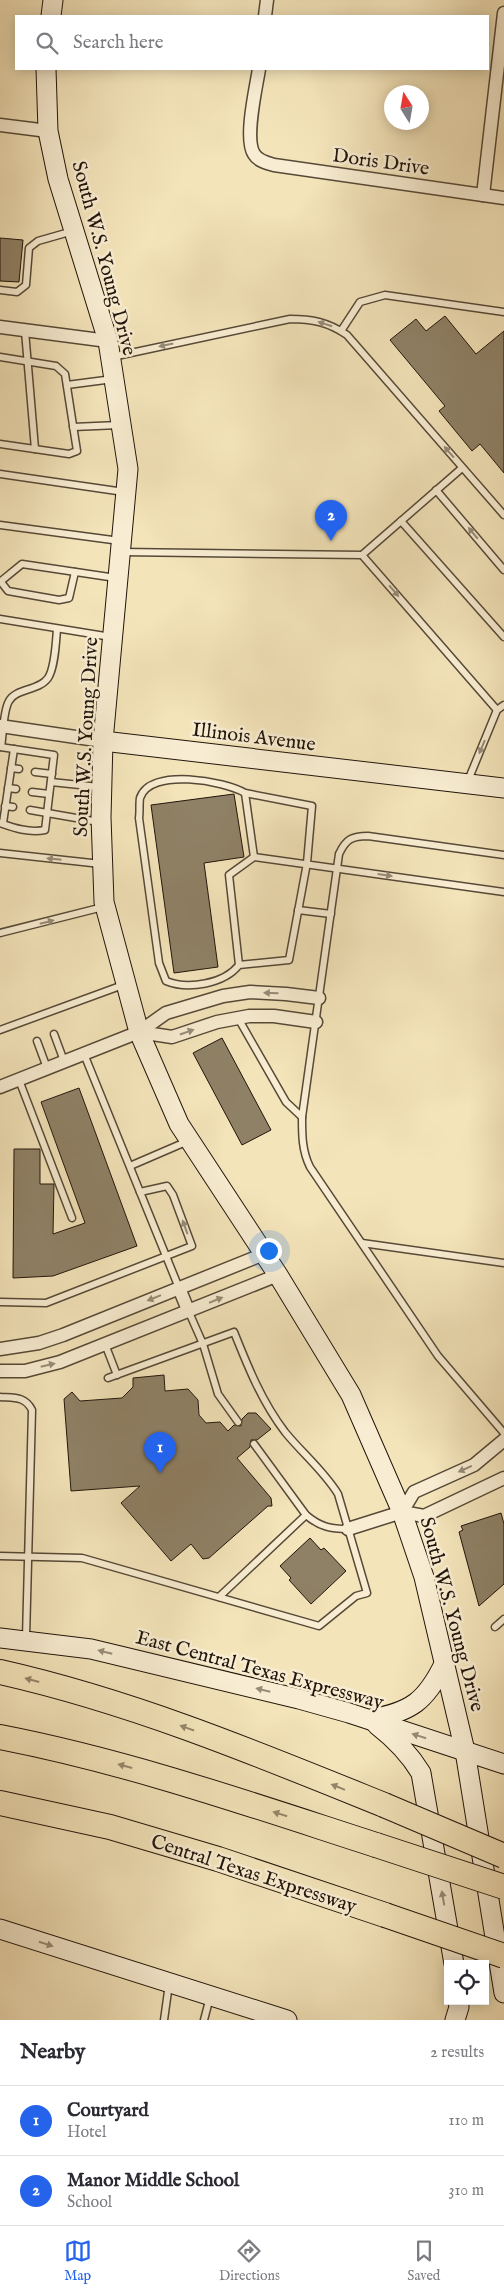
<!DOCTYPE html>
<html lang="en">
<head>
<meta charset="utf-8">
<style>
	body { margin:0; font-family:"IM FELL English",serif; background:#f2f2f3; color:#2b2b33 }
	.controls { position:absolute; right:15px; bottom:15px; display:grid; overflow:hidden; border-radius:0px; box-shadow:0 2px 12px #0003 }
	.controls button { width:45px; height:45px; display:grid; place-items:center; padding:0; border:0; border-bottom:1px solid #e1e1e2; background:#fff; color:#2b2b33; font:25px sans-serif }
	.compass { position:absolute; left:384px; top:85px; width:45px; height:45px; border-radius:50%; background:#fff; box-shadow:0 2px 12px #0003; rotate:349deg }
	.you { position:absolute; left:268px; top:1250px; width:18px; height:18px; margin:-12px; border:4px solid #fff; border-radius:50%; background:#1a73e8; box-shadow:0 0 0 8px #1a73e833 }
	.badge { display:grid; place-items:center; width:32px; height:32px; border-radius:50%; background:#2563eb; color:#fff; font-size:16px; font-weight:700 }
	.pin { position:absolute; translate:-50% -41px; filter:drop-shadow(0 1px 2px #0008) }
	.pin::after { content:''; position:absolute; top:26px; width:18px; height:15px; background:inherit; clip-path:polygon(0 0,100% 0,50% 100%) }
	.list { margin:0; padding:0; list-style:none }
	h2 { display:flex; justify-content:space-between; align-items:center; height:65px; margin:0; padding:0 20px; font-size:21px }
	h2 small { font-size:16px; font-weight:400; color:#7c7c81 }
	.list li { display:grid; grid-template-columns:32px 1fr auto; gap:15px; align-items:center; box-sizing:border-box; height:70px; padding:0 20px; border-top:1px solid #e1e1e2 }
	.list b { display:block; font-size:19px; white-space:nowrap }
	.list p { margin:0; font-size:16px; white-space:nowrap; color:#7c7c81 }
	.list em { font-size:16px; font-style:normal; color:#7c7c81 }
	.icon { flex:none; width:28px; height:28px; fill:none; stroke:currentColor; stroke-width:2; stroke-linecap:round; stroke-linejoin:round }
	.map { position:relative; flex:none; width:504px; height:2020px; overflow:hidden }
	.search { position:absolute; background:#fff; box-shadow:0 2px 12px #0003; left:15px; right:15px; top:15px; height:55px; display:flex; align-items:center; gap:12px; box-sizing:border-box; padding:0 18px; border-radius:0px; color:#7c7c81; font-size:19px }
	.sheet { height:205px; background:#fff }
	nav { display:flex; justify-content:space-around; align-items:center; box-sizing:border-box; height:70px; border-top:1px solid #e1e1e2; background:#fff; font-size:14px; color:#7c7c81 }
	nav a { display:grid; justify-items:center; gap:2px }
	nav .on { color:#2563eb }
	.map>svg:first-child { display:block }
</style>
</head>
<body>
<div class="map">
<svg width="504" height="2020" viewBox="0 0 504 2020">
	<rect width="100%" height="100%" fill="#f4e4ba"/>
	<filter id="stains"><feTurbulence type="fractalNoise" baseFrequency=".004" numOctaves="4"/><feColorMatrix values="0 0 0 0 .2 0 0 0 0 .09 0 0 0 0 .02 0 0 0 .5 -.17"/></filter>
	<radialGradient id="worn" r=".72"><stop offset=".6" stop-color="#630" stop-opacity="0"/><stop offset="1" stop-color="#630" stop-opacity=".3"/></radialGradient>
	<g fill="#8f8166" stroke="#21150b">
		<polygon points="0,238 23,240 19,282 0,281"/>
		<polygon points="445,316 476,354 504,331 504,473 480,444 472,451 439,411 445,406 390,340 416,319 426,331"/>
		<polygon points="234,794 244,857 204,863 218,967 174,973 151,805"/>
		<polygon points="222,1038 271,1130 242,1145 193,1053"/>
		<polygon points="79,1088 137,1246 53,1276 13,1278 14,1149 40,1149 40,1184 54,1184 53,1234 85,1223 41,1102"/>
		<polygon points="164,1375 165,1391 188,1389 198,1400 199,1415 206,1423 220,1422 228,1431 234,1425 241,1426 242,1419 248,1413 256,1413 271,1429 257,1440 251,1440 250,1447 237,1458 271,1498 272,1506 268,1506 209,1558 203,1559 191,1544 171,1561 121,1503 140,1486 71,1491 64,1399 72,1392 80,1401 122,1398 133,1387 133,1378"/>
		<polygon points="501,1513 504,1524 504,1584 479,1606 459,1532 463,1530 461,1526"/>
		<polygon points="310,1538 321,1550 324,1548 346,1571 311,1604 289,1580 291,1578 280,1566"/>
	</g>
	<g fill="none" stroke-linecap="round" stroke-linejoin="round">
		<g stroke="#564937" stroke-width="9">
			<g id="lane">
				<polyline points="0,290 17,292 26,285 29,248 38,241 73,231"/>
				<polyline points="25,331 35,449"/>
				<polyline points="341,331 360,302 385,295 504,312"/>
				<polyline points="0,357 56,366 65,374 77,451 69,454 0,444"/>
				<path d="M 112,357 L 290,319 C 312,319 328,322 347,335 L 504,515"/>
				<polyline points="67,385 113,379"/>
				<polyline points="73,427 119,425"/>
				<polyline points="0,474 124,492"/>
				<polyline points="436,490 504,570"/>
				<polyline points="401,521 504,637"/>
				<polyline points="0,525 120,541"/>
				<polyline points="121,552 362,555 462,468"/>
				<polyline points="362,555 497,710"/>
				<polyline points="0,582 22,564 116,578"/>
				<polyline points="1,582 8,591 59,600 69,598 75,572"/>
				<polyline points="0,619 111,637"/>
				<path d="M 0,747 L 54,755 L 45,830 C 29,833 14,828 0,823"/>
				<path d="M 1,747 C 3,736 3,711 9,701 C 16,688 39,691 48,678 C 55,668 56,641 57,629"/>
				<polyline points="11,768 19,769"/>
				<polyline points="35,772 52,774"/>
				<polyline points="51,782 99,787"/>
				<polyline points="467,783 497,710 504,705"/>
				<polyline points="8,788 16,789"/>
				<polyline points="32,792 49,794"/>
				<polyline points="245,793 254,857"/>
				<polyline points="5,806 13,807"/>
				<polyline points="30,810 99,822"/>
				<polyline points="3,823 14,749"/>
				<polyline points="0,853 101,864"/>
				<path d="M 504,855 L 368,836 C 352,836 346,839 339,854 L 302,1117 C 302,1135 302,1151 310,1167 L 438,1356 L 504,1433"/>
				<polyline points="298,910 331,914"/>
				<polyline points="0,933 103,907"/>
				<path d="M 239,965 C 224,984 188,990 166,981 L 159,963 L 139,818 C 140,812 139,804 140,798 C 150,767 225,781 245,793 L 312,806 L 307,863 L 289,960 L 239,965 L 229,875 L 254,857 L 504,892"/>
				<polyline points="238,1018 286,1102 302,1117"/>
				<polyline points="0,1030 123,985"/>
				<polyline points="54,1034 64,1061"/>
				<polyline points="37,1041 47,1068"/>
				<polyline points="84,1054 179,1288"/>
				<polyline points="19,1080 72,1218"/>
				<polyline points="130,1166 188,1141"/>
				<polyline points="362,1243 504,1263"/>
				<polyline points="0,1302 46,1303 192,1246 173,1195 167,1186 140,1192"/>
				<polyline points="188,1310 203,1344 218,1394 238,1422"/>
				<polyline points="105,1344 117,1375"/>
				<path d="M 0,1397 C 14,1398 25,1396 32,1410 L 26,1638"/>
				<path d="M 254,1444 L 306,1515 C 320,1527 331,1529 348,1529"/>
				<path d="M 0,1556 L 82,1558 L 319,1626 L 356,1596 L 367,1593 L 338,1494 C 324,1471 302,1453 285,1432 C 262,1402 248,1367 234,1332 L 108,1378"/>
				<polyline points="219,1597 306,1515"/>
				<polyline points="495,1627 504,1619"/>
				<polyline points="164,2020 169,1984"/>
				<polyline points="204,2020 210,1997"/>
			</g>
		</g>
		<g stroke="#564937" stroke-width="15">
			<g id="street">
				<polyline points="265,16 267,0"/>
				<path d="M 259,69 C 256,88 244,139 254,154 C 258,161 267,163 274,165 L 504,198"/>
				<polyline points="0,125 48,131"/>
				<polyline points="483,195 504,13"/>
				<polyline points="0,327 108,341"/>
				<polyline points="0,726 103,741"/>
				<polyline points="139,1032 172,1037 217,1022 249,1016 274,1016 316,1022"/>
				<polyline points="0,1087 139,1032 166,1013 223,996 250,992 286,994 319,998"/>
				<polyline points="179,1288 188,1310"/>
				<polyline points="0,1349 39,1343 63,1335 264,1254"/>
				<polyline points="0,1371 25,1371 60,1362 278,1275"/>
				<polyline points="402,1512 414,1492 474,1465 504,1440"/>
				<polyline points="348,1529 402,1512 424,1516 504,1478"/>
			</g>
		</g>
		<g stroke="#21150b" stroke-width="21">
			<g id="secondary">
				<polyline points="51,16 53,0"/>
				<polyline points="46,69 48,131 58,179 108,341 128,469 103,741 101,817 104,902 139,1032 179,1124 278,1275 351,1395 402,1512 424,1577 465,1751 504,1993"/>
				<polyline points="103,741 504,788"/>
				<polyline points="0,1638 91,1649 299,1699 349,1713 504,1764"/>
				<path d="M 371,1719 C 411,1712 426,1701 444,1664"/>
				<path d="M 377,1725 C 395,1739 409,1753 421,1773 L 454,1964"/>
				<polyline points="0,1929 287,2020"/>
				<polyline points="455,2020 459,2007 458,2001"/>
			</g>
		</g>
		<g stroke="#21150b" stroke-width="26">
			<g id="highway">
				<path d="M 0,1672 C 133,1702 258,1754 384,1805"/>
				<path d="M 0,1737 C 129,1762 252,1805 376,1845"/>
				<polyline points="0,1803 110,1827 218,1859 385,1915"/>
			</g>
		</g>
		<use href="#lane" stroke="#f8edd2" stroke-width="6"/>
		<use href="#street" stroke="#f8edd2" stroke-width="12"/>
		<use href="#secondary" stroke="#f8edd2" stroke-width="19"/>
		<use href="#highway" stroke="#f4e4ba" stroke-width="24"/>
		<g stroke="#21150b" stroke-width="26" stroke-linecap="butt">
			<g id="highway-bridge">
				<polyline points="384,1805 504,1856"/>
				<polyline points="376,1845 504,1887"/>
				<polyline points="385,1915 504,1956"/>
			</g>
		</g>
		<use href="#highway-bridge" stroke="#f4e4ba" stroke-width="24"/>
	</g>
	<defs><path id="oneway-solid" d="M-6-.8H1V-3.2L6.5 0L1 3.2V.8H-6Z" transform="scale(1.25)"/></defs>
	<g fill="#978c78">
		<use href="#oneway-solid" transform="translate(325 324) rotate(-162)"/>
		<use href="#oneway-solid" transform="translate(166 345) rotate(168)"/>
		<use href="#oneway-solid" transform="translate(449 452) rotate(-131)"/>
		<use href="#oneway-solid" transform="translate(473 533) rotate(-130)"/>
		<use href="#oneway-solid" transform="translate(394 591) rotate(49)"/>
		<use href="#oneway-solid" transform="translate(482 747) rotate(113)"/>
		<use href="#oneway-solid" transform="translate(54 859) rotate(-174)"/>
		<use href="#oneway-solid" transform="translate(385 875) rotate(8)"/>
		<use href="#oneway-solid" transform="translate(47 922) rotate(-14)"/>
		<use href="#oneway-solid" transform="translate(271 993) rotate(-178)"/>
		<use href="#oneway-solid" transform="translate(187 1032) rotate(-19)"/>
		<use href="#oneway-solid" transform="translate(185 1227) rotate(-110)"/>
		<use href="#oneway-solid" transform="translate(154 1298) rotate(158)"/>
		<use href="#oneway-solid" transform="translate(216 1300) rotate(-22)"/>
		<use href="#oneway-solid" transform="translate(48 1365) rotate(-13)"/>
		<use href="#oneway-solid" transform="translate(465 1469) rotate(156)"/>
		<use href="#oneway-solid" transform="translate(105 1652) rotate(-166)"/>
		<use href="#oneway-solid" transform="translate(263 1690) rotate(-166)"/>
		<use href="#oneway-solid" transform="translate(419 1736) rotate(-162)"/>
		<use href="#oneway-solid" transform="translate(443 1898) rotate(-100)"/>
		<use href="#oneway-solid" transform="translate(46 1944) rotate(18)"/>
	</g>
	<g fill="#95876b">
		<use href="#oneway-solid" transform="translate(32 1680) rotate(-165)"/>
		<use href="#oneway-solid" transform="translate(187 1728) rotate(-161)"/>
		<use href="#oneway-solid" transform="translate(125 1766) rotate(-165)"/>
		<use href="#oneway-solid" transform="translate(338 1787) rotate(-158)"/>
		<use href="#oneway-solid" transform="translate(280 1814) rotate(-162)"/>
	</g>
	<g text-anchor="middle" stroke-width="5" stroke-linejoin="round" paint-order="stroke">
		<g font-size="20" fill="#21150b" stroke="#f8edd2">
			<text transform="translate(381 161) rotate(8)" y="7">Doris Drive</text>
			<text transform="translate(105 258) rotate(75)" y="7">South W.S. Young Drive</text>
			<text transform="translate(254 736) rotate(7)" y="7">Illinois Avenue</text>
			<text transform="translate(85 737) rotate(-87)" y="7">South W.S. Young Drive</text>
			<text transform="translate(453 1614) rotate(75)" y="7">South W.S. Young Drive</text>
			<text transform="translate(260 1669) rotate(15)" y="7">East Central Texas Expressway</text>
			<text transform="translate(254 1873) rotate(18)" y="7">Central Texas Expressway</text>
		</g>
	</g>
	<rect width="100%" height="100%" filter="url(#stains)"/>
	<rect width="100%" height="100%" fill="url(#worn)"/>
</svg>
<div class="controls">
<button><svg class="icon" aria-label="locate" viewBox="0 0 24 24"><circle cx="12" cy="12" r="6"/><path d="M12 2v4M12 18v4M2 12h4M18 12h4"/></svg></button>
</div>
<svg class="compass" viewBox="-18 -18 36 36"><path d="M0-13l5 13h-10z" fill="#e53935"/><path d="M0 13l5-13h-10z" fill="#7c7c81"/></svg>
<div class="you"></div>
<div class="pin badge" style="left:160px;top:1473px">1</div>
<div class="pin badge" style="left:331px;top:541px">2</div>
<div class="search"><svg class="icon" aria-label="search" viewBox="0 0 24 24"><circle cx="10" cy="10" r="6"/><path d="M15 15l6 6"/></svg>Search here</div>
</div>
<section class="sheet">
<h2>Nearby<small>2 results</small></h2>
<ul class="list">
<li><span class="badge">1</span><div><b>Courtyard</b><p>Hotel</p></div><em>110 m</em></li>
<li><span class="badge">2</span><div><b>Manor Middle School</b><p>School</p></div><em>310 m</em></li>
</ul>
</section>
<nav>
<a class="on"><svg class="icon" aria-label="map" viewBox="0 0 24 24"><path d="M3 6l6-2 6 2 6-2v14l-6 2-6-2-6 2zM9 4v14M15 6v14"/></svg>Map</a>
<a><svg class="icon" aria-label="directions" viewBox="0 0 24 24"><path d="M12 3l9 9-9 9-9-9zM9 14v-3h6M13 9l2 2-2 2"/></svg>Directions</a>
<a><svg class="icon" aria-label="saved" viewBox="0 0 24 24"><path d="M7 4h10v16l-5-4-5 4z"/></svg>Saved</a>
</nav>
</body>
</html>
